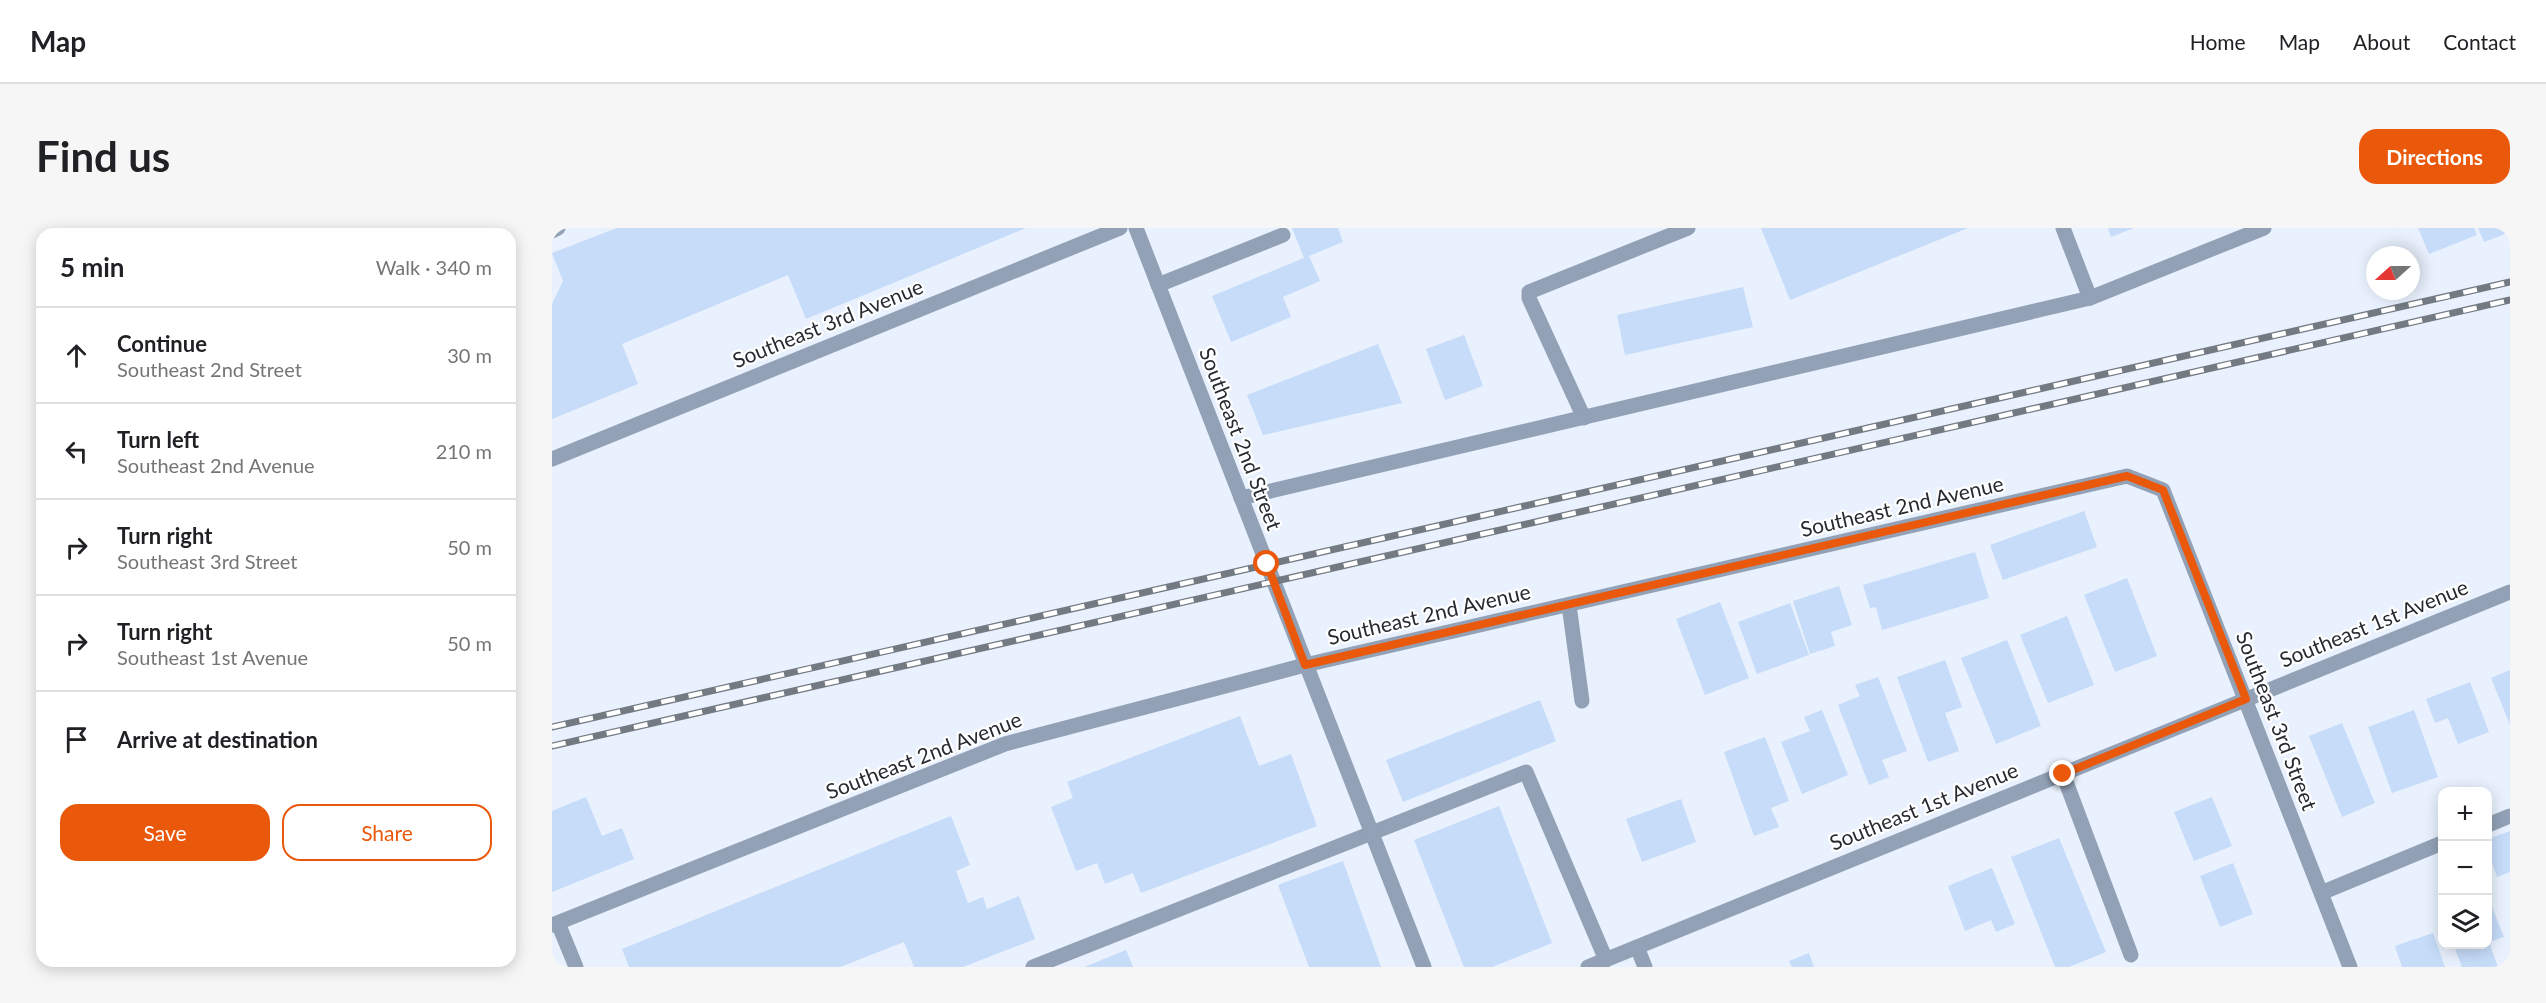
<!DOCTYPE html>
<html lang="en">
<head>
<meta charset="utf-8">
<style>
	body { margin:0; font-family:Lato,sans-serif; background:#f6f6f6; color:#202124 }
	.controls { position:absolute; right:18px; bottom:18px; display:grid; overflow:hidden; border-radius:12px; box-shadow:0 3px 15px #0003 }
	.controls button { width:54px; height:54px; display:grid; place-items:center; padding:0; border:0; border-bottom:2px solid #e0e0e0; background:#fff; color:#202124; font:30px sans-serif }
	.compass { position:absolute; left:1814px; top:18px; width:54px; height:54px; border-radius:50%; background:#fff; box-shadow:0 3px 15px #0003; rotate:249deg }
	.stop { position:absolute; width:18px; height:18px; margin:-14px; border:4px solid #ea580c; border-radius:50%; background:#fff }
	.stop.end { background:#ea580c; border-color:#fff; box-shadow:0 2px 6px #0008 }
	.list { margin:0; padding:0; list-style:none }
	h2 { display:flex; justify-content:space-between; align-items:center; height:78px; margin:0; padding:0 24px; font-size:26px }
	h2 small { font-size:20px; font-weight:400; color:#757577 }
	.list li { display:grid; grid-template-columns:39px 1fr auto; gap:18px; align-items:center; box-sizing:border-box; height:96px; padding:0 24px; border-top:2px solid #e0e0e0 }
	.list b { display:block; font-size:22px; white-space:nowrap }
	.list p { margin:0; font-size:20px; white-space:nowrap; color:#757577 }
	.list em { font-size:20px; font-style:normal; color:#757577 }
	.actions { display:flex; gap:12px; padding:18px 24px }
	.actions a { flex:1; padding:14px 0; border:2px solid #ea580c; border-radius:18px; text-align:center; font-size:21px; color:#ea580c }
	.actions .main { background:#ea580c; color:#fff }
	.icon { flex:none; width:33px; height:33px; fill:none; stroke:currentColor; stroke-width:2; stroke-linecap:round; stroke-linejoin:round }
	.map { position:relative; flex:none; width:1958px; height:739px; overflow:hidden; border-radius:18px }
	header { display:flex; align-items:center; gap:36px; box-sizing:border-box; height:84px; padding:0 30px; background:#fff; border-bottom:2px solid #e0e0e0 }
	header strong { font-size:28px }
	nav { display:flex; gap:33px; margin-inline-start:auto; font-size:21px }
	.intro { display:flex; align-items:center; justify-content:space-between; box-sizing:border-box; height:144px; padding:0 36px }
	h1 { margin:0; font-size:42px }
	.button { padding:15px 27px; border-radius:18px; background:#ea580c; color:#fff; font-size:21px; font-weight:700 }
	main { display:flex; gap:36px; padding:0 36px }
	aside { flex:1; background:#fff; border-radius:18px; box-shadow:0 3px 15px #0003 }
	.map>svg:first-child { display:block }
</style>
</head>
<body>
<header>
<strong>Map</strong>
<nav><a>Home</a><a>Map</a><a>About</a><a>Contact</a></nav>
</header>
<div class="intro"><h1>Find us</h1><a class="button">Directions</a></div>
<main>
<aside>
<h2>5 min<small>Walk · 340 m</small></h2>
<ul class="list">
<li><svg class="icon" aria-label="ahead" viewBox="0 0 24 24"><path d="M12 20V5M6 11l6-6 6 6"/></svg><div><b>Continue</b><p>Southeast 2nd Street</p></div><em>30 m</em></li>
<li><svg class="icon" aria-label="left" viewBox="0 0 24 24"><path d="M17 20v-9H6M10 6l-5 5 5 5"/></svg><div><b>Turn left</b><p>Southeast 2nd Avenue</p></div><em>210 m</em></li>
<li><svg class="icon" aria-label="right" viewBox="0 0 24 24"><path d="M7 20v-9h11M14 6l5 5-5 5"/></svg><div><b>Turn right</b><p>Southeast 3rd Street</p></div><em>50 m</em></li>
<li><svg class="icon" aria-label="right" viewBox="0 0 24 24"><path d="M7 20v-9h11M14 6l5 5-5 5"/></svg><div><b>Turn right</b><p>Southeast 1st Avenue</p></div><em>50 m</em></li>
<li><svg class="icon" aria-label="arrive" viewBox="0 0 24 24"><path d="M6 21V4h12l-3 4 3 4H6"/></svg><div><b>Arrive at destination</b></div></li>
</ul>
<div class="actions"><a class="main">Save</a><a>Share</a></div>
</aside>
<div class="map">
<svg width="1958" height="739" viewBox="0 0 1958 739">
	<rect width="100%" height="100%" fill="#e8f1fd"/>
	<g fill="#c6dcf9">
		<polygon points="65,0 474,0 254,91 236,47 70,116 86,156 0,191 0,76 11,53 0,25"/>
		<polygon points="740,0 786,0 791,14 757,28 768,53 731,69 739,89 679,114 660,68 752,30"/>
		<polygon points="1209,0 1416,0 1238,72"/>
		<polygon points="1556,0 1582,0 1559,9"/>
		<polygon points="1866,0 1922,0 1925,7 1877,26"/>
		<polygon points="1926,0 1958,0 1958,4 1932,14"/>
		<polygon points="1191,59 1201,99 1073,127 1065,87"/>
		<polygon points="912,107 931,158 893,172 874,121"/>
		<polygon points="826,116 850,175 711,207 695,167"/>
		<polygon points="1532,283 1545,319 1451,352 1438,317"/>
		<polygon points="1423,324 1437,370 1330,402 1324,379 1318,380 1311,357"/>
		<polygon points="1575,350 1605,428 1563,444 1532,367"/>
		<polygon points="1287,358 1300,397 1279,404 1283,418 1258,426 1241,373"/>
		<polygon points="1168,374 1197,450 1153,467 1124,391"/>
		<polygon points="1238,375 1257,427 1205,446 1186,394"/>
		<polygon points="1515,388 1542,457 1496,475 1468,407"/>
		<polygon points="1455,412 1489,498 1444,516 1409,430"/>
		<polygon points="1393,432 1410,479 1393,485 1407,523 1376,534 1345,449"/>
		<polygon points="1958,442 1958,497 1939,450"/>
		<polygon points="1326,449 1355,523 1330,532 1337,549 1317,557 1286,477 1308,468 1303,457"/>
		<polygon points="1918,454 1937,504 1906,516 1896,490 1883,495 1874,471"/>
		<polygon points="988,472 1004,513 851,574 834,532"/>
		<polygon points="1270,482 1296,547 1250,566 1229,514 1258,503 1252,489"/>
		<polygon points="1862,482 1886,549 1840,565 1816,499"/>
		<polygon points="688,488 707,538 739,526 765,598 589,665 581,645 553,656 545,635 524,643 499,579 521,570 515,554"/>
		<polygon points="1790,495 1823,575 1790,589 1757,508"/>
		<polygon points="1213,509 1237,573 1219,580 1227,599 1202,608 1172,524"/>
		<polygon points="34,569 50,608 70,600 82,631 0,664 0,583"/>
		<polygon points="1660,569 1680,618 1642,633 1622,584"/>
		<polygon points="1129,571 1144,614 1090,634 1074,591"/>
		<polygon points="947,578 1000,715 940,739 912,739 862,612"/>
		<polygon points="399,588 418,637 404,643 416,675 431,669 435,681 467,668 483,711 411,739 362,739 352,714 288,739 77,739 70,721"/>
		<polygon points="1958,603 1958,644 1945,649 1936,624 1936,611"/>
		<polygon points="1507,610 1554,724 1517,739 1503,739 1459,629"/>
		<polygon points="791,633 829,739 757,739 726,657"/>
		<polygon points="1681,635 1701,686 1668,699 1648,648"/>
		<polygon points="1440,640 1463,696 1444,704 1439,692 1413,703 1396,658"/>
		<polygon points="1936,669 1952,709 1937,714 1946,739 1910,739 1901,716 1936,716"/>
		<polygon points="1881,705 1893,739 1850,739 1843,718"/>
		<polygon points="574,722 581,739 532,739"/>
		<polygon points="1257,725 1262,739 1240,739 1237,733"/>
	</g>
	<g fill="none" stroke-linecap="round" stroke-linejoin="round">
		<g stroke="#92a1b6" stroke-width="15">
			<polyline points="0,3 6,0"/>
			<polyline points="606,57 731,7"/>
			<polyline points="1032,190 977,70 977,64 1136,0"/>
			<polyline points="1017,377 1030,473"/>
			<polyline points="1511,546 1579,727"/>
			<polyline points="1936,597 1958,588"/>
			<polyline points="1769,665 1890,615"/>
			<polyline points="6,695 24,739"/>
			<polyline points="1085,719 1093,739"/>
			<polyline points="481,739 974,544 1054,732"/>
		</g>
		<g stroke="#92a1b6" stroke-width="15">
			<polyline points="584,0 872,739"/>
			<polyline points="1511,0 1538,70"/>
			<polyline points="0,231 568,0"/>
			<polyline points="689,270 1538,70 1712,0"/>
			<polyline points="0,697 453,516 753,437 1575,248 1611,262 1798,739"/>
			<polyline points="1036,739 1958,364"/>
		</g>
		<g stroke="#747a82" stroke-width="7">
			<g id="rail">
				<polyline points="0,499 1958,54"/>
				<polyline points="0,518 1958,72"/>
			</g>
		</g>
		<use href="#rail" stroke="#fff" stroke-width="4.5" stroke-dasharray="14" stroke-linecap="butt"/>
	</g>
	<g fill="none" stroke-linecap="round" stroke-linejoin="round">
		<polyline stroke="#ea580c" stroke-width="8" points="715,336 753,437 1575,248 1611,262 1694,471 1511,546"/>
	</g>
	<g text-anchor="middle" stroke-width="4.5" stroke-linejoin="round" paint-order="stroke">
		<g font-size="21" fill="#272b31" stroke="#fff">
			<text transform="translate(276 96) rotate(-22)" y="7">Southeast 3rd Avenue</text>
			<text transform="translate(688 211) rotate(69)" y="7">Southeast 2nd Street</text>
			<text transform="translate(1350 279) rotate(-13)" y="7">Southeast 2nd Avenue</text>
			<text transform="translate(877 387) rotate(-13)" y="7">Southeast 2nd Avenue</text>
			<text transform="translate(1822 396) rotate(-22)" y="7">Southeast 1st Avenue</text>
			<text transform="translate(1724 493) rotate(69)" y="7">Southeast 3rd Street</text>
			<text transform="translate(372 528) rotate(-21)" y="7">Southeast 2nd Avenue</text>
			<text transform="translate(1372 579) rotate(-22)" y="7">Southeast 1st Avenue</text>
		</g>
	</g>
</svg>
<div class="controls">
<button>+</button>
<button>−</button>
<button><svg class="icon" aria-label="layers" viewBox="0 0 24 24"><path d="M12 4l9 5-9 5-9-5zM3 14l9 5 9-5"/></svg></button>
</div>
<svg class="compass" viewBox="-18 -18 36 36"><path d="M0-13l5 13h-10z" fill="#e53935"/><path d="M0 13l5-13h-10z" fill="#757577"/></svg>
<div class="stop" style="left:715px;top:336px"></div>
<div class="stop end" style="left:1511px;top:546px"></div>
</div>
</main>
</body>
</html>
